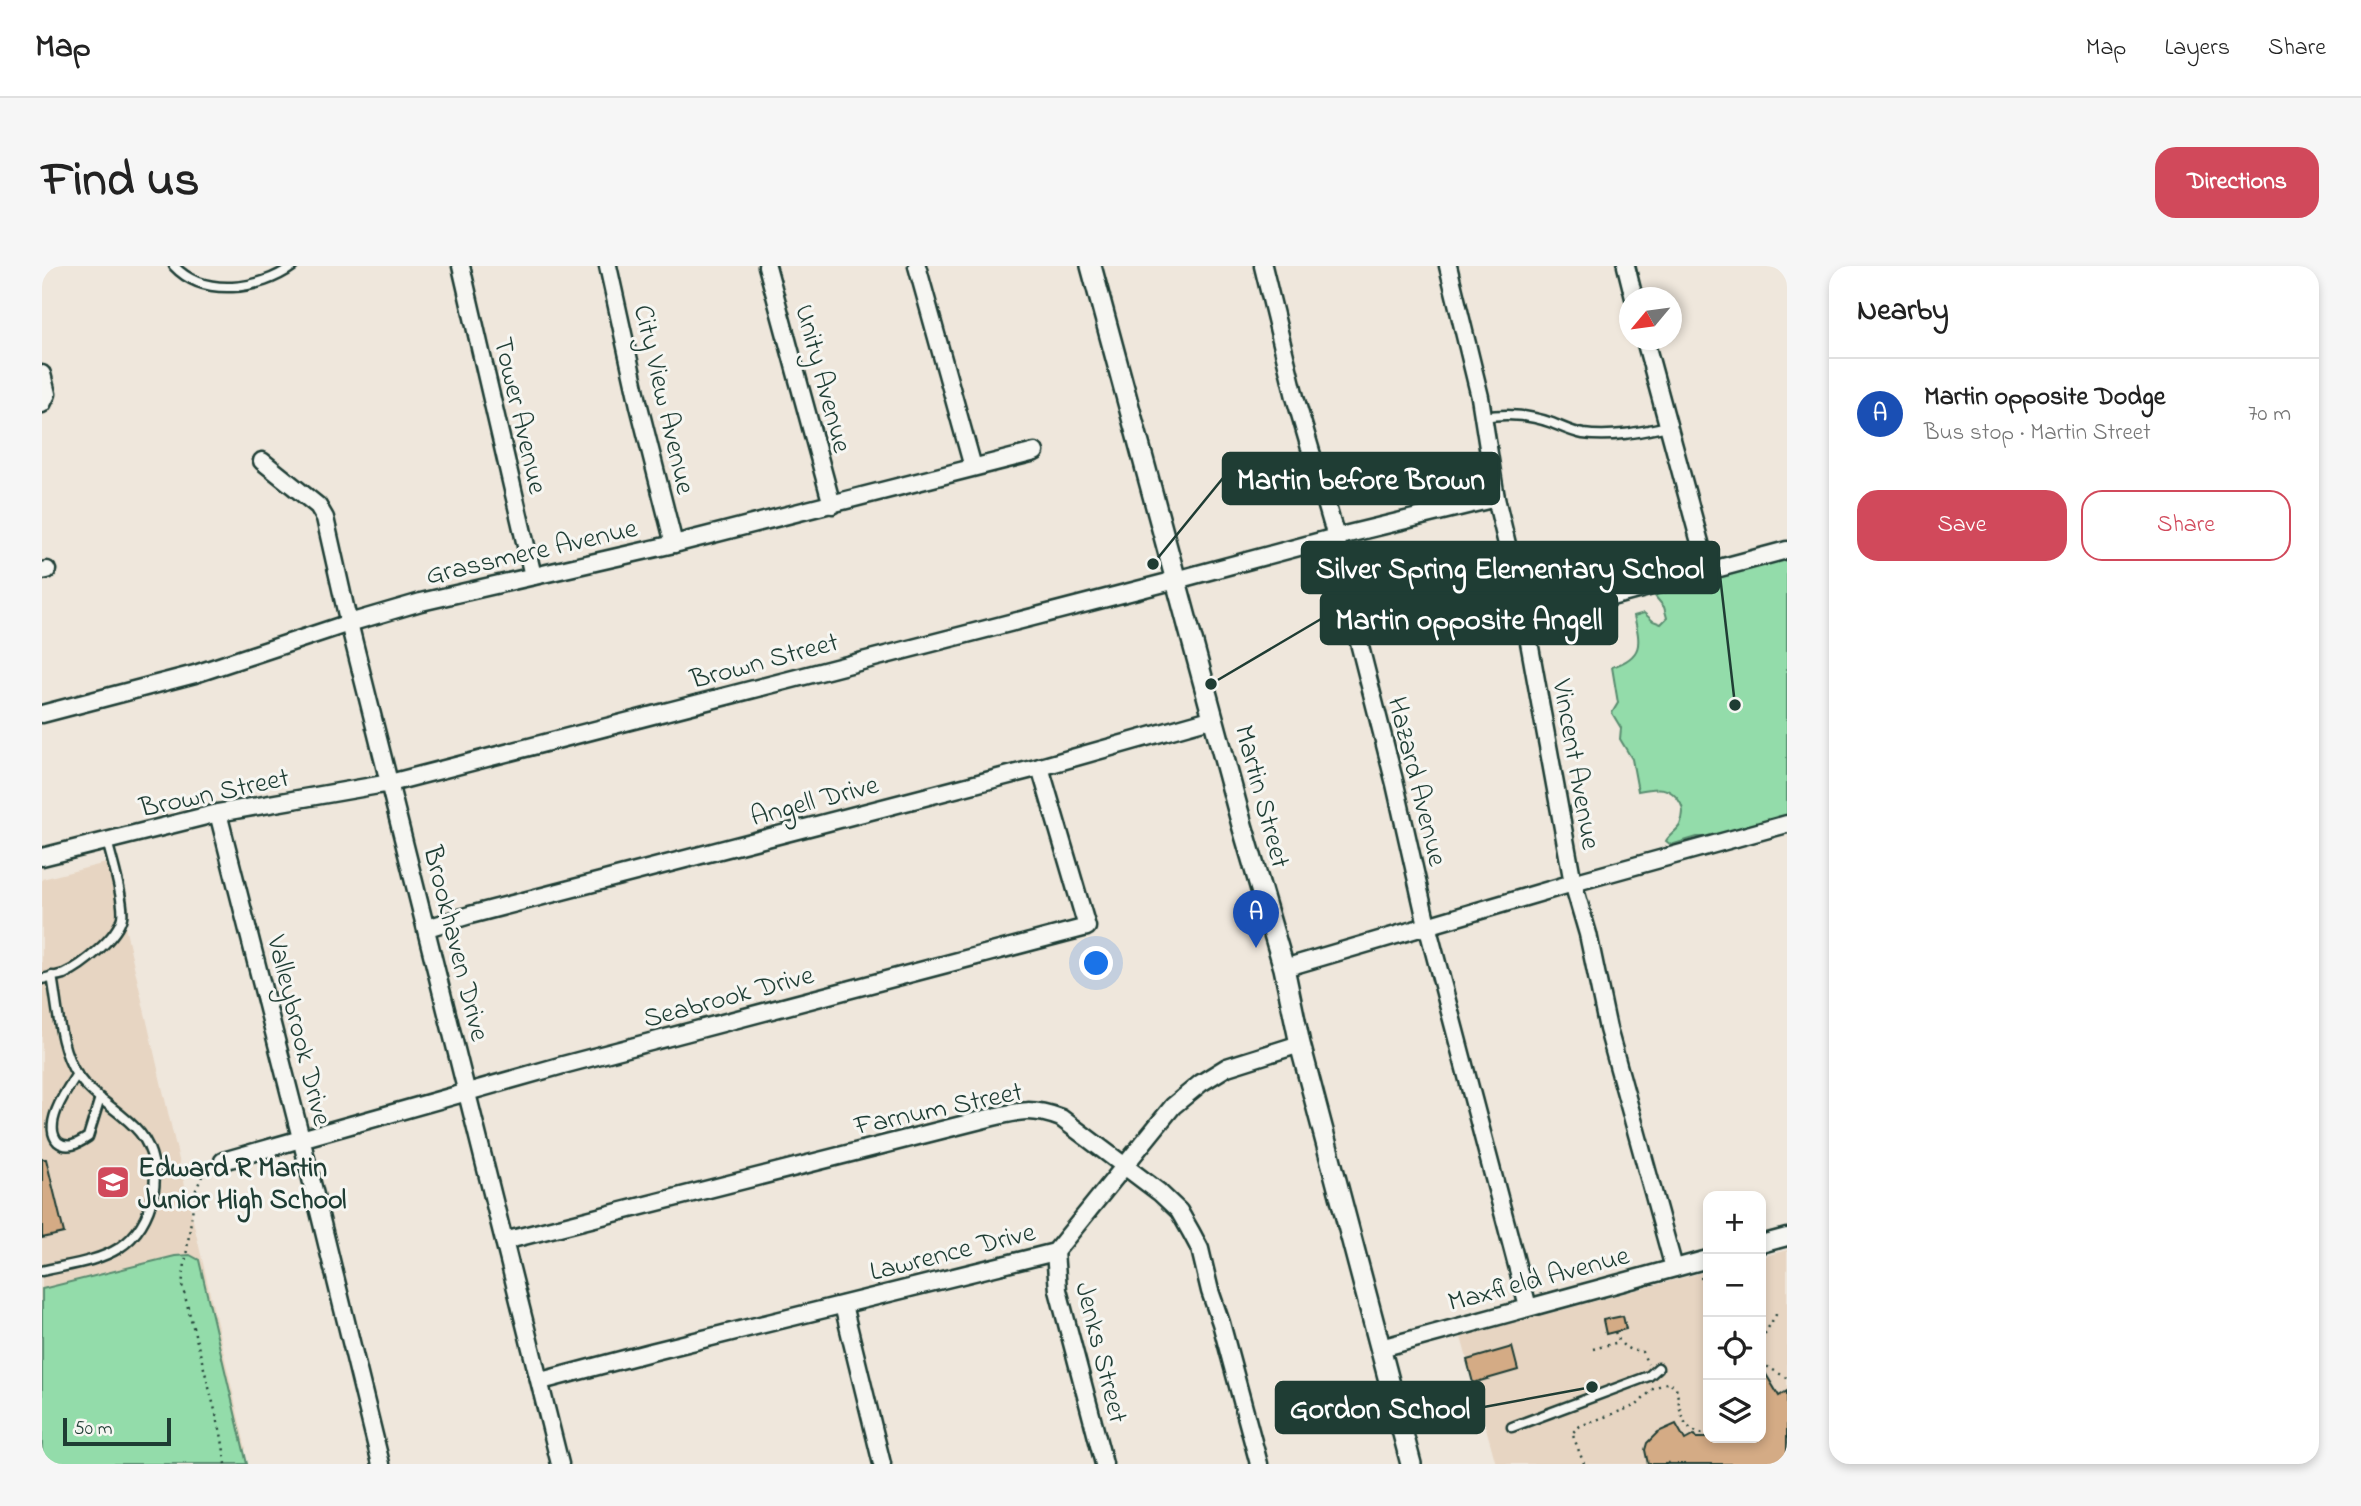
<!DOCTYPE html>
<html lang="en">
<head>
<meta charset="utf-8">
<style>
	body { margin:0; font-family:"Indie Flower",sans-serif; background:#f6f6f6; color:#222 }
	.controls { position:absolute; right:21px; bottom:21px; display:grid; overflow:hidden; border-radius:14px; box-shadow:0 4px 10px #0003 }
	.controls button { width:63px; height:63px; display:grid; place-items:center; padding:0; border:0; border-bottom:2px solid #e0e0e0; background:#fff; color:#222; font:35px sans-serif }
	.compass { position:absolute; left:1577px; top:21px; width:63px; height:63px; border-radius:50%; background:#fff; box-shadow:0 4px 10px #0003; rotate:241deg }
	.scale { position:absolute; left:21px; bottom:18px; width:108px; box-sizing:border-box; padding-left:7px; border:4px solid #1f3d34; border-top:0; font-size:19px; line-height:24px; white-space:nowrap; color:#1f3d34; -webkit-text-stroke:5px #f6f6f2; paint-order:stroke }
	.you { position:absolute; left:1055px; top:698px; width:24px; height:24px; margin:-18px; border:5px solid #fff; border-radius:50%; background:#1a73e8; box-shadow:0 0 0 10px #1a73e833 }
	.badge { display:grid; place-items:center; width:46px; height:46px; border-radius:50%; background:#d1495b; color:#fff; font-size:23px; font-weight:700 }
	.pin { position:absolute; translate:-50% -58px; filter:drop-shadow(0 2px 4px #0008) }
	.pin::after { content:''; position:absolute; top:37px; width:24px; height:21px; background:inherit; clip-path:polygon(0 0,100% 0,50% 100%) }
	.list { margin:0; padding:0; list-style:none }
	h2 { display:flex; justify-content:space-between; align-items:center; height:91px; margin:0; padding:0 28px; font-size:30px }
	h2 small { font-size:23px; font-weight:400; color:#767676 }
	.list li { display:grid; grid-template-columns:46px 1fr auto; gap:21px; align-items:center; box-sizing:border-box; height:112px; padding:0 28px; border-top:2px solid #e0e0e0 }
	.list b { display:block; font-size:26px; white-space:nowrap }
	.list p { margin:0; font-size:23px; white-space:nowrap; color:#767676 }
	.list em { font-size:23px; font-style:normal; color:#767676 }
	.actions { display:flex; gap:14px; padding:21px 28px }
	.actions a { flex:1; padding:16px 0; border:2px solid #d1495b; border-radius:21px; text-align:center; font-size:24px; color:#d1495b }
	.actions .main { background:#d1495b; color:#fff }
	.icon { flex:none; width:38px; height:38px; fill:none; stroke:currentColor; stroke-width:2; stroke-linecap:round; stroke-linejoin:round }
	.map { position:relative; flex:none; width:1745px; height:1198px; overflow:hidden; border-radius:21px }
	header { display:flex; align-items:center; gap:42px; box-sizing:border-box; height:98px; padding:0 35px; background:#fff; border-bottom:2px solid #e0e0e0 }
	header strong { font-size:33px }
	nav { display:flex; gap:38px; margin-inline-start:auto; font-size:24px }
	.intro { display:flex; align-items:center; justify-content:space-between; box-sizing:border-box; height:168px; padding:0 42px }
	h1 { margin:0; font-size:49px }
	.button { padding:18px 32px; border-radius:21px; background:#d1495b; color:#fff; font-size:24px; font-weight:700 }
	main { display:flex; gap:42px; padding:0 42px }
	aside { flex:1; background:#fff; border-radius:21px; box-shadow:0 4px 10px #0003 }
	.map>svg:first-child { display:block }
</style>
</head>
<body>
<header>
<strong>Map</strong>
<nav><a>Map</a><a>Layers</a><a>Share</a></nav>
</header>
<div class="intro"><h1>Find us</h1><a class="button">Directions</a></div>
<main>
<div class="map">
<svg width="1745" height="1198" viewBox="0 0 1745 1198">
	<rect width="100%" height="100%" fill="#efe7dc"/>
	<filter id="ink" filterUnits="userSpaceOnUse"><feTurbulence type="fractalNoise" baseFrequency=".0143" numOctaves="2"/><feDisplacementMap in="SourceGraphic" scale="14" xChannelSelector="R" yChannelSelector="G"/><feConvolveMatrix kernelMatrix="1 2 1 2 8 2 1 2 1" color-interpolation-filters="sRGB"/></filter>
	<g filter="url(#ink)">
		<g fill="#e7d5c2">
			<polygon points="68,596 204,1183 147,1198 0,1198 0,613"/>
			<polygon points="1745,984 1745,1198 1454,1198 1419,1071 1666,1005 1666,1172 1719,1172 1719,991"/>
		</g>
		<g fill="#93dcaa" stroke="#598c6f" stroke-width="2">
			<path d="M 1745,285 L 1745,560 L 1665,580 L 1664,571 L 1655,571 L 1629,579 L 1624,575 C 1627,569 1635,565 1638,559 C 1641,552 1642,544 1639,538 C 1629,519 1615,521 1596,525 L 1590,493 L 1578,473 L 1579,462 L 1570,447 L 1576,437 L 1570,401 C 1601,391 1599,378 1592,350 L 1602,347 L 1611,355 L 1619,358 L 1625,352 L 1622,341 L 1607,323 Z"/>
			<polygon points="148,989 157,994 205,1198 0,1198 0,1023 133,990"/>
		</g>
		<g fill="#d4ab85" stroke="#1f3d34" stroke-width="2">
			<polygon points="0,893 4,893 22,967 0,972"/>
			<polygon points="1581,1050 1584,1063 1564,1068 1561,1054"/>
			<polygon points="1470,1081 1476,1104 1431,1117 1425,1094"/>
			<polygon points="1719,1100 1737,1130 1745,1125 1745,1198 1606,1198 1603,1184 1605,1177 1616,1166 1634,1158 1643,1174 1652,1169 1654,1172 1719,1172"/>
		</g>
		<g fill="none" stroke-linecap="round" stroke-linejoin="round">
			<g stroke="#1f3d34" stroke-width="13">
				<g id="service">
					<path d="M 132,0 C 162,32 218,24 251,0"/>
					<path d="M 1441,151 C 1465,147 1488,149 1510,157 C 1520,161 1530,166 1541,168 C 1570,172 1598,166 1626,160"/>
					<path d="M 0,713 C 7,711 15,710 22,708 C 40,700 76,671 80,651 C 83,637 69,590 65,575"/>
					<path d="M 35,808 C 24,825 0,859 16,876 C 26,884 37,877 46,871 L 58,832"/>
					<path d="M 0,1005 C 25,999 55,996 77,982 C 113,959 125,901 98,867 C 80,845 52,833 35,809 C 17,782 16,742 10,710"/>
					<polyline points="1470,1161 1607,1110 1616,1102"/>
				</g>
			</g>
			<g stroke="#1f3d34" stroke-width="21">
				<g id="minor">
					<polyline points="419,0 491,310"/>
					<polyline points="566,0 597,140 632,278"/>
					<polyline points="725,0 790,239"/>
					<polyline points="875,0 931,201"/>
					<polyline points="1221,0 1253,131 1294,271 1313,361 1353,518 1385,659 1486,1041"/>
					<polyline points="1406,0 1438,131 1454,232 1483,354 1531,617 1546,668 1566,763 1632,1002"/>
					<polyline points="1584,0 1592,32"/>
					<polyline points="1603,74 1666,306"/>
					<polyline points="0,108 5,128 0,138"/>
					<polyline points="220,195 276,240 283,252 304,345 518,1198"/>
					<polyline points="0,305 5,304"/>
					<polyline points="1483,354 1745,284"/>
					<polyline points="0,448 153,408 307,357 379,336 632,278 993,186"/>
					<polyline points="176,547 259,872 339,1198"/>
					<polyline points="0,591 176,547 348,517 1134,314 1294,271 1454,232"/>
					<polyline points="385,662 428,649 1002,500 1172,452"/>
					<polyline points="1242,702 1531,617 1745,558"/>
					<polyline points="181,895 521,799 1045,661 998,501"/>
					<path d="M 462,975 L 951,851 C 980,844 991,842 1019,852 L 1117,926 L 1137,945 L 1149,966 L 1158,983 L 1168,1025 L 1179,1057 L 1217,1198"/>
					<polyline points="1719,978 1745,971"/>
					<polyline points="1013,986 1016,1024 1062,1198"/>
					<polyline points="801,1039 840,1198"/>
					<polyline points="1339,1082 1666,993"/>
					<polyline points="499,1115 609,1086 1013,986 1131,840 1159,817 1185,801 1258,778"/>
				</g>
			</g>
			<g stroke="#1f3d34" stroke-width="24">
				<polyline id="tertiary" points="1049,0 1200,559 1242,702 1258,778 1369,1198"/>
			</g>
			<g stroke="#1f3d34" stroke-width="2.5" stroke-dasharray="2 5" stroke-linecap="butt">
				<polyline points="168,900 164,901 153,926 140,1019 179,1167 184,1198"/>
				<polyline points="1659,1011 1666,1035"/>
				<path d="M 1573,1066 C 1579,1080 1584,1084 1600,1086 L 1606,1098"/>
				<polyline points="1719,1074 1735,1047"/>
				<polyline points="1551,1083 1577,1076"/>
				<polyline points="1719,1097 1745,1112"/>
				<polyline points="1626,1196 1627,1198"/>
				<path d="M 1542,1198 L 1530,1167 L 1538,1160 L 1595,1139 L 1612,1122 L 1627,1116 L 1634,1121 C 1639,1145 1637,1165 1666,1169"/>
			</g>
			<use href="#service" stroke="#f6f6f2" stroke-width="8"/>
			<use href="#minor" stroke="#f6f6f2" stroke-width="16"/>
			<use href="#tertiary" stroke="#f6f6f2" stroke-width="19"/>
		</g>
	</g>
	<defs>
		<g id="school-square" transform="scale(1.75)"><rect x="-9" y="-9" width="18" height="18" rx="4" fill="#d1495b" stroke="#f6f6f2"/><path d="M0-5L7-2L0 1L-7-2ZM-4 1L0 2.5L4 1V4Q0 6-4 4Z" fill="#fff"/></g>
	</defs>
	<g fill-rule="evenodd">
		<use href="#school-square" x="71" y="916"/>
	</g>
	<g text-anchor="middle" stroke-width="6" stroke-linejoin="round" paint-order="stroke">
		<g font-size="28" fill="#1f3d34" stroke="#f6f6f2">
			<text transform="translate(783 112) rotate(75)" y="10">Unity Avenue</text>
			<text transform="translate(624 133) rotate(77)" y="10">City View Avenue</text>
			<text transform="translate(480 149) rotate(77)" y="10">Tower Avenue</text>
			<text transform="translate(489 284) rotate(-13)" y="10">Grassmere Avenue</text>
			<text transform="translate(722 393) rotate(-15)" y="10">Brown Street</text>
			<text transform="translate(1536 498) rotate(80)" y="10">Vincent Avenue</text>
			<text transform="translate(1377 515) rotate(76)" y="10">Hazard Avenue</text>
			<text transform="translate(172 525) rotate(-12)" y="10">Brown Street</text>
			<text transform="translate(1222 530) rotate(75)" y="10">Martin Street</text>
			<text transform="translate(772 533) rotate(-15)" y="10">Angell Drive</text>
			<text transform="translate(416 677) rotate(76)" y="10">Brookhaven Drive</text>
			<text transform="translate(686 729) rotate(-15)" y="10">Seabrook Drive</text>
			<text transform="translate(259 764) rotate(76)" y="10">Valleybrook Drive</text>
			<text transform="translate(896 841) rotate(-12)" y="10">Farnum Street</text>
			<text transform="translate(910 984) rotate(-14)" y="10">Lawrence Drive</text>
			<text transform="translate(1496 1011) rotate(-15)" y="10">Maxfield Avenue</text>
			<text transform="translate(1061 1086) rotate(76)" y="10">Jenks Street</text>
		</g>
		<g font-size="28" font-weight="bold" fill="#1f3d34" stroke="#f6f6f2" text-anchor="start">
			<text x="96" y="910">Edward R Martin<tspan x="96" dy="32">Junior High School</tspan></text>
		</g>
	</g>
	<path fill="none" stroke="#1f3d34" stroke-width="2.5" d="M1111 298L1181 212M1693 439L1677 301M1169 418L1279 353M1550 1121L1442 1141"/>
	<g fill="#1f3d34" stroke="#f6f6f2" stroke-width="2.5">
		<circle cx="1111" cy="298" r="7"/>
		<circle cx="1693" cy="439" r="7"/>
		<circle cx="1169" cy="418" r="7"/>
		<circle cx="1550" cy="1121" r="7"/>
	</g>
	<g fill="#1f3d34" stroke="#1f3d34" stroke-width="2.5">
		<rect x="1181" y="187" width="276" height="51" rx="7"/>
		<rect x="1260" y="276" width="417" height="51" rx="7"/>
		<rect x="1279" y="327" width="296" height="51" rx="7"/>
		<rect x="1234" y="1116" width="208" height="51" rx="7"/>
	</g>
	<g font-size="30" text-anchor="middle" font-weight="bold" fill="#fff">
		<text x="1319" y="223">Martin before Brown</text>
		<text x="1468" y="312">Silver Spring Elementary School</text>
		<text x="1427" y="363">Martin opposite Angell</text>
		<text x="1338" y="1152">Gordon School</text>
	</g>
</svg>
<div class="controls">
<button>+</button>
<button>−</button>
<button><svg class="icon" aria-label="locate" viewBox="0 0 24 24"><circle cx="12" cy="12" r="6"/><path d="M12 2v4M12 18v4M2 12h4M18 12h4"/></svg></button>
<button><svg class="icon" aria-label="layers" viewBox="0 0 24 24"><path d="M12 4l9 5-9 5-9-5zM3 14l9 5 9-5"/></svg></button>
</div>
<svg class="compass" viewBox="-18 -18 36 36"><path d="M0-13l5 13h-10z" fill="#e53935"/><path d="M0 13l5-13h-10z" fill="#767676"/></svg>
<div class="scale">50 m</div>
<div class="you"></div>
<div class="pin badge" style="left:1214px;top:682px;background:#1a4fb4">A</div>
</div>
<aside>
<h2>Nearby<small></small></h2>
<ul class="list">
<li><span class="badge" style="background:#1a4fb4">A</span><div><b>Martin opposite Dodge</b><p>Bus stop · Martin Street</p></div><em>70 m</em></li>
</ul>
<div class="actions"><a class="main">Save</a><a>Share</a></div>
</aside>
</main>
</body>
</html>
